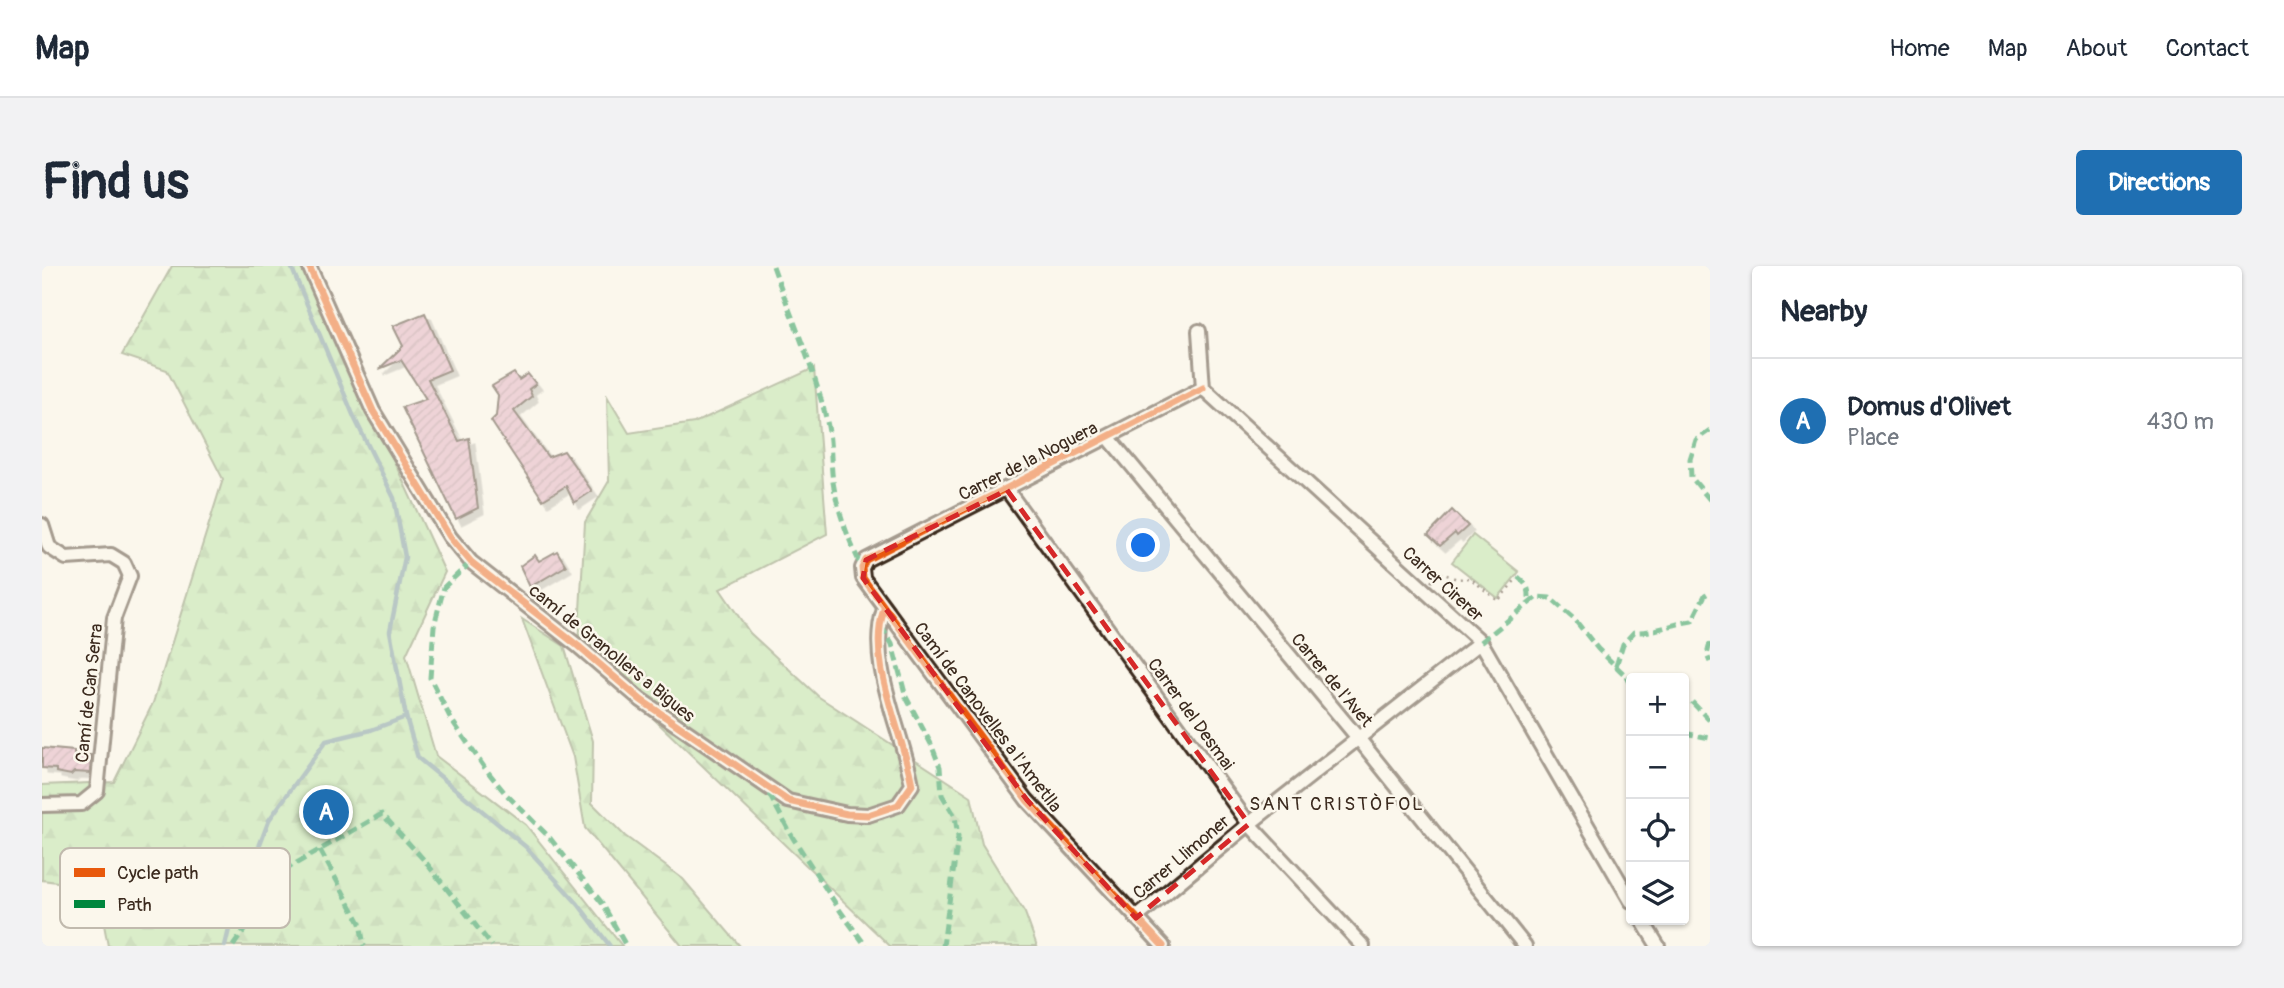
<!DOCTYPE html>
<html lang="en">
<head>
<meta charset="utf-8">
<style>
	body { margin:0; font-family:Pangolin,sans-serif; background:#f2f2f3; color:#1f2937 }
	.controls { position:absolute; right:21px; bottom:21px; display:grid; overflow:hidden; border-radius:7px; box-shadow:0 2px 5px #0004 }
	.controls button { width:63px; height:63px; display:grid; place-items:center; padding:0; border:0; border-bottom:2px solid #e0e1e3; background:#fff; color:#1f2937; font:35px sans-serif }
	.you { position:absolute; left:1102px; top:280px; width:24px; height:24px; margin:-18px; border:5px solid #fff; border-radius:50%; background:#1a73e8; box-shadow:0 0 0 10px #1a73e833 }
	.badge { display:grid; place-items:center; width:46px; height:46px; border-radius:50%; background:#1f6fb2; color:#fff; font-size:23px; font-weight:700 }
	.pin { position:absolute; translate:-50% -50%; border:4px solid #fff; box-shadow:0 2px 7px #0006 }
	.list { margin:0; padding:0; list-style:none }
	h2 { display:flex; justify-content:space-between; align-items:center; height:91px; margin:0; padding:0 28px; font-size:30px }
	h2 small { font-size:23px; font-weight:400; color:#747a83 }
	.list li { display:grid; grid-template-columns:46px 1fr auto; gap:21px; align-items:center; box-sizing:border-box; height:126px; padding:0 28px; border-top:2px solid #e0e1e3 }
	.list b { display:block; font-size:26px; white-space:nowrap }
	.list p { margin:0; font-size:23px; white-space:nowrap; color:#747a83 }
	.list em { font-size:23px; font-style:normal; color:#747a83 }
	.icon { flex:none; width:38px; height:38px; fill:none; stroke:currentColor; stroke-width:2; stroke-linecap:round; stroke-linejoin:round }
	.map { position:relative; flex:none; width:1668px; height:680px; overflow:hidden; border-radius:7px }
	header { display:flex; align-items:center; gap:42px; box-sizing:border-box; height:98px; padding:0 35px; background:#fff; border-bottom:2px solid #e0e1e3 }
	header strong { font-size:33px }
	nav { display:flex; gap:38px; margin-inline-start:auto; font-size:24px }
	.intro { display:flex; align-items:center; justify-content:space-between; box-sizing:border-box; height:168px; padding:0 42px }
	h1 { margin:0; font-size:49px }
	.button { padding:18px 32px; border-radius:7px; background:#1f6fb2; color:#fff; font-size:24px; font-weight:700 }
	main { display:flex; gap:42px; padding:0 42px }
	aside { flex:1; background:#fff; border-radius:7px; box-shadow:0 2px 5px #0004 }
	.map>svg:first-child { display:block }
</style>
</head>
<body>
<header>
<strong>Map</strong>
<nav><a>Home</a><a>Map</a><a>About</a><a>Contact</a></nav>
</header>
<div class="intro"><h1>Find us</h1><a class="button">Directions</a></div>
<main>
<div class="map">
<svg width="1668" height="680" viewBox="0 0 1668 680">
	<defs>
		<pattern id="forest-firs" width="22" height="20" patternUnits="userSpaceOnUse" patternTransform="scale(1.75)"><rect width="22" height="20" fill="#b1df9e"/><path d="M5 1l3.5 6h-7zM16 11l3.5 6h-7z" fill="#99c088"/></pattern>
		<pattern id="building-hatch" width="6" height="6" patternUnits="userSpaceOnUse" patternTransform="scale(1.75)"><rect width="6" height="6" fill="#dea7bc"/><path d="M-1 1l2-2M0 6l6-6M5 7l2-2" fill="none" stroke="#b58898"/></pattern>
		<filter id="shadow"><feDropShadow dx="5.5" dy="5.5" stdDeviation="0" flood-color="#0004"/></filter>
	</defs>
	<rect width="100%" height="100%" fill="#fbf7ec"/>
	<filter id="ink" filterUnits="userSpaceOnUse"><feTurbulence type="fractalNoise" baseFrequency=".0143" numOctaves="2"/><feDisplacementMap in="SourceGraphic" scale="14" xChannelSelector="R" yChannelSelector="G"/><feConvolveMatrix kernelMatrix="1 2 1 2 8 2 1 2 1" color-interpolation-filters="sRGB"/></filter>
	<g filter="url(#ink)">
		<polygon fill="#b1df9e" stroke="#76845e" stroke-width="2" points="1431,269 1477,306 1456,332 1410,296"/>
		<g fill="url(#forest-firs)" stroke="#76845e" stroke-width="2">
			<polygon points="130,0 262,0 403,306 364,389 394,490 484,559 580,680 66,680 55,621 0,614 0,519 72,516 111,437 181,213 125,104 80,89"/>
			<polygon points="772,102 785,268 678,323 708,367 777,431 929,530 940,578 983,647 995,680 848,680 536,380 543,256 567,215 565,130 587,167 652,157"/>
			<polygon points="480,353 522,380 551,475 550,537 583,570 641,613 698,680 640,680 543,562 531,491"/>
		</g>
		<g fill="none" stroke-linecap="round" stroke-linejoin="round">
			<g stroke="#678c95" stroke-width="4.5">
				<polyline points="249,0 312,151 352,232 363,291 348,365 364,451 376,492 484,581 536,638 568,680"/>
				<polyline points="183,680 189,655 227,554 284,475 329,464 364,451"/>
			</g>
		</g>
		<g fill="url(#building-hatch)" stroke="#3b2a1e" stroke-width="2" filter="url(#shadow)">
			<polygon points="383,47 408,104 386,113 417,175 427,172 436,242 414,253 360,141 384,133 359,94 337,103 361,80 351,60"/>
			<polygon points="472,107 477,114 486,108 494,118 487,123 490,130 472,145 506,191 522,185 550,225 532,237 524,220 501,234 449,155 454,150 456,129 450,120"/>
			<polygon points="1410,244 1426,260 1415,270 1413,267 1398,280 1386,269"/>
			<polygon points="515,285 524,300 488,321 478,300 493,289 497,295"/>
			<polygon points="0,482 32,485 32,489 49,489 48,507 32,506 29,509 14,506 14,503 0,502"/>
		</g>
		<g fill="none" stroke-linecap="round" stroke-linejoin="round">
			<g stroke="#3b2a1e" stroke-width="18">
				<g id="minor">
					<path d="M 267,0 L 331,145 L 408,271 L 429,296 L 536,380 L 599,434 L 746,535 L 805,548 L 826,549 L 856,539 L 870,519 C 861,465 824,397 842,343"/>
					<polyline points="1157,65 1161,122 1439,376 1589,635"/>
					<polyline points="1067,172 1316,472 1483,680"/>
					<polyline points="965,224 1207,558 1321,680"/>
					<polyline points="0,259 7,281 24,292 69,289 82,297 88,310 72,352 55,525 39,538 0,539"/>
					<polyline points="1094,652 1207,558 1439,376"/>
					<polyline points="1600,654 1616,680"/>
					<polyline points="1121,680 985,534 821,312 820,302 824,294 1161,122"/>
				</g>
			</g>
			<polyline stroke="#3b2a1e" stroke-width="2.5" stroke-dasharray="2 5" stroke-linecap="butt" points="1389,316 1397,306 1415,313 1428,312 1456,335 1476,311"/>
			<use href="#minor" stroke="#fbf7ec" stroke-width="12"/>
			<g stroke="#00873e" stroke-width="5" stroke-dasharray="10 5" stroke-linecap="butt">
				<path d="M 731,0 C 749,51 771,99 784,152 C 790,173 788,194 791,216 C 796,247 807,274 820,302"/>
				<polyline points="1668,164 1654,174 1648,193 1649,211 1668,234"/>
				<polyline points="429,296 402,321 392,360 388,412 409,453 442,501 463,527 507,571 560,637 584,680"/>
				<path d="M 1476,311 C 1486,319 1489,325 1486,338"/>
				<polyline points="839,360 850,378 864,431 889,478 898,501 900,529 913,550 916,571 901,680"/>
				<polyline points="1439,376 1495,331 1508,332 1533,354 1556,383 1583,409 1589,420"/>
				<polyline points="1668,377 1665,389 1668,396"/>
				<path d="M 1574,400 L 1581,378 L 1592,366 C 1612,367 1630,358 1650,355 L 1663,329 L 1668,326"/>
				<polyline points="1650,436 1668,455"/>
				<polyline points="1642,467 1668,472"/>
				<polyline points="727,528 751,572 799,646 824,680"/>
				<polyline points="278,584 318,657 322,680"/>
				<polyline points="191,680 246,602 340,548 382,594 450,680"/>
			</g>
			<g stroke="#fbf7ec" stroke-width="11">
				<g id="cycleway">
					<path d="M 267,0 L 331,145 L 408,271 L 429,296 L 536,380 L 599,434 L 746,535 L 805,548 L 826,549 L 856,539 L 870,519 C 861,465 824,397 842,343"/>
					<polyline points="1121,680 985,534 821,312 820,302 824,294 1161,122"/>
				</g>
			</g>
			<use href="#cycleway" stroke="#e8590c" stroke-width="7"/>
		</g>
	</g>
	<path d="M0 0H1668V680H0ZM 965,224 L 1207,558 L 1094,652 L 985,534 L 821,312 L 824,294 Z" fill="#fbf7ec" fill-opacity=".55" fill-rule="evenodd"/>
	<path fill="none" stroke="#d62828" stroke-width="5" stroke-dasharray="14 9" stroke-linejoin="round" d="M 965,224 L 1207,558 L 1094,652 L 985,534 L 821,312 L 824,294 Z"/>
	<g text-anchor="middle" stroke-width="5" stroke-linejoin="round" paint-order="stroke">
		<g font-size="18" fill="#3b2a1e" stroke="#fbf7ec">
			<text transform="translate(986 195) rotate(-27)" y="6">Carrer de la Noguera</text>
			<text transform="translate(1401 318) rotate(42)" y="6">Carrer Cirerer</text>
			<text transform="translate(570 387) rotate(39)" y="6">camí de Granollers a Bigues</text>
			<text transform="translate(1290 414) rotate(50)" y="6">Carrer de l'Avet</text>
			<text transform="translate(47 427) rotate(-84)" y="6">Camí de Can Serra</text>
			<text transform="translate(1149 448) rotate(54)" y="6">Carrer del Desmai</text>
			<text transform="translate(946 451) rotate(53)" y="6">Camí de Canovelles a l'Ametlla</text>
			<text transform="translate(1139 591) rotate(-40)" y="6">Carrer Llimoner</text>
		</g>
		<g font-size="19" letter-spacing="2" fill="#3b2a1e" stroke="#fbf7ec">
			<text x="1295" y="544">SANT CRISTÒFOL</text>
		</g>
	</g>
	<rect x="18" y="582" width="230" height="80" rx="10" fill="#fbf7ec" stroke="#c1baae" stroke-width="2"/>
	<rect x="32" y="602" width="31" height="9" fill="#e8590c"/>
	<rect x="32" y="634" width="31" height="8" fill="#00873e"/>
	<g font-size="19" fill="#3b2a1e">
		<text x="75" y="613">Cycle path</text>
		<text x="75" y="645">Path</text>
	</g>
</svg>
<div class="controls">
<button>+</button>
<button>−</button>
<button><svg class="icon" aria-label="locate" viewBox="0 0 24 24"><circle cx="12" cy="12" r="6"/><path d="M12 2v4M12 18v4M2 12h4M18 12h4"/></svg></button>
<button><svg class="icon" aria-label="layers" viewBox="0 0 24 24"><path d="M12 4l9 5-9 5-9-5zM3 14l9 5 9-5"/></svg></button>
</div>
<div class="you"></div>
<div class="pin badge" style="left:284px;top:546px">A</div>
</div>
<aside>
<h2>Nearby<small></small></h2>
<ul class="list">
<li><span class="badge">A</span><div><b>Domus d'Olivet</b><p>Place</p></div><em>430 m</em></li>
</ul>
</aside>
</main>
</body>
</html>
